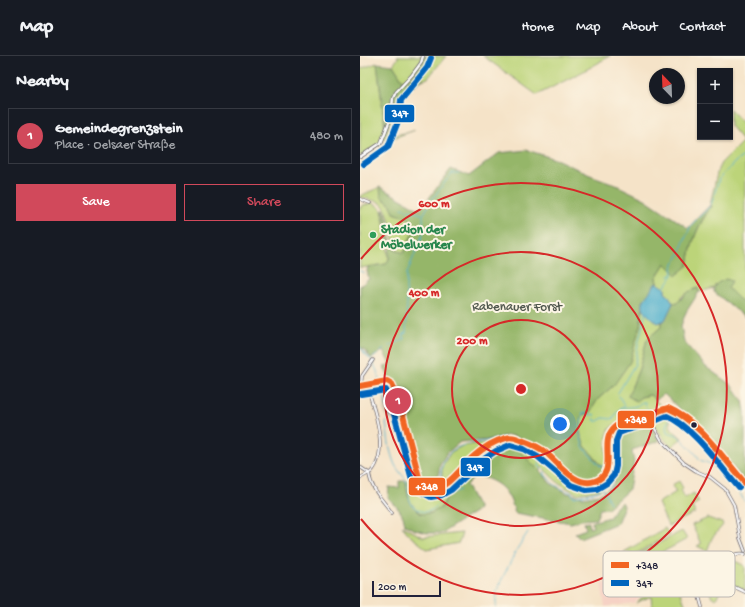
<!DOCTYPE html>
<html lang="en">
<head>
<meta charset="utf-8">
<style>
	body { margin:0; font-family:"Gochi Hand",sans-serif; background:#20242c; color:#f1f3f6 }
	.controls { position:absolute; right:12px; top:12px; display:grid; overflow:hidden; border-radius:0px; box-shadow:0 1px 3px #0004 }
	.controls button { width:36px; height:36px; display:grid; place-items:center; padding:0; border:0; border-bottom:1px solid #363941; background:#171b24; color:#f1f3f6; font:20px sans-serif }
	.compass { position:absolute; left:289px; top:12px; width:36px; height:36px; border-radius:50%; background:#171b24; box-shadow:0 1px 3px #0004; rotate:337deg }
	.scale { position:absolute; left:12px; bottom:10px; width:69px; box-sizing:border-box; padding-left:4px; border:2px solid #22223b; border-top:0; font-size:11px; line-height:14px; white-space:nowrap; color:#22223b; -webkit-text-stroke:3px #fcf5e5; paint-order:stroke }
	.you { position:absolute; left:200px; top:368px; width:14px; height:14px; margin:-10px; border:3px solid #fff; border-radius:50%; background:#1a73e8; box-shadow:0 0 0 6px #1a73e833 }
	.badge { display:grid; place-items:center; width:26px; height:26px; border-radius:50%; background:#d1495b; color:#fff; font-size:13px; font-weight:700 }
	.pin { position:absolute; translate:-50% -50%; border:2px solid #fff; box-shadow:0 1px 4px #0006 }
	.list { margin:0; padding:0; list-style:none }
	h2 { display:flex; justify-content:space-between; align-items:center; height:52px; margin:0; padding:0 16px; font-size:17px }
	h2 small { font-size:13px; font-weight:400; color:#9ea1a6 }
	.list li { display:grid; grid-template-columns:26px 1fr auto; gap:12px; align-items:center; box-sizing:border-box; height:56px; margin:0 8px 8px; padding:0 8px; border:1px solid #363941; border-radius:0px }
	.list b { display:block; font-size:15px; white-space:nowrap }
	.list p { margin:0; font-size:13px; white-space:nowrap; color:#9ea1a6 }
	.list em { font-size:13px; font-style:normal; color:#9ea1a6 }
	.actions { display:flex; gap:8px; padding:12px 16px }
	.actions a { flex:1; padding:9px 0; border:1px solid #d1495b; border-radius:0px; text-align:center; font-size:14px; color:#d1495b }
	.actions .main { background:#d1495b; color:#fff }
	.map { position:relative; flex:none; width:385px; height:551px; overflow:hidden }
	header { display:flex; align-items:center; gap:24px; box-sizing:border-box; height:56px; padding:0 20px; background:#171b24; border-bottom:1px solid #363941 }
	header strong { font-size:19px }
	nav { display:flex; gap:22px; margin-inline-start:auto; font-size:14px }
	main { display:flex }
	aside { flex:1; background:#171b24 }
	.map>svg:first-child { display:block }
</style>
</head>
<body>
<header>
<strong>Map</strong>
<nav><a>Home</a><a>Map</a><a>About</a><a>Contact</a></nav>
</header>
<main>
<aside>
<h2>Nearby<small></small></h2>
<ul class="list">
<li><span class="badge">1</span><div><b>Gemeindegrenzstein</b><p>Place · Oelsaer Straße</p></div><em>480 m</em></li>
</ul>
<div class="actions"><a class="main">Save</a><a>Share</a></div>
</aside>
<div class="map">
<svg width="385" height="551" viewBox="0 0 385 551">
	<rect width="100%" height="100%" fill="#fcf5e5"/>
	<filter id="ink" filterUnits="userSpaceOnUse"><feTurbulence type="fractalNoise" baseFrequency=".025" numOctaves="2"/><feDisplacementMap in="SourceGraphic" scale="8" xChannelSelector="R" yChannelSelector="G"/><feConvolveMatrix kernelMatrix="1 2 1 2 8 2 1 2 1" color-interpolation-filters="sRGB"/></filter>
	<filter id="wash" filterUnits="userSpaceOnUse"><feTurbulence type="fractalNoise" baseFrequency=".012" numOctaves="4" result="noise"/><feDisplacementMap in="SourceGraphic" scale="16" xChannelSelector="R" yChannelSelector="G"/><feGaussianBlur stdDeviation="0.9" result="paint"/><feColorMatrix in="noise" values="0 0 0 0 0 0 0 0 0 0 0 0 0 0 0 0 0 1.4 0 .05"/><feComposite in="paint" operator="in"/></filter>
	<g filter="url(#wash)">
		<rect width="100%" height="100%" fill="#f5e3c8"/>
		<polygon fill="#f6d2c5" points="299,511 305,513 303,517 274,547 245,551 241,527 271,524 283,519"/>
		<g fill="#bcd479" stroke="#6f7b5a">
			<polygon points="37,0 64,0 61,7 45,28 33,9 38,2"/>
			<polygon points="67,0 86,0 68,22 62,24 65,4"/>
			<polygon points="123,0 250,0 242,5 241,4 240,6 222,16 177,39"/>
			<polygon points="17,7 25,74 34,45 36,45 27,79 28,81 55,74 28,84 24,81 21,87 0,101 0,13"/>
			<path d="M 370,53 L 385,69 L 385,249 L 368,232 L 370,228 L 355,229 L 354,232 L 339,236 L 338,232 L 322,240 L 318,246 L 313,247 L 309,240 L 305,237 L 305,232 L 297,227 L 296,222 L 305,207 L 328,210 C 331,187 337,170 352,150 L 350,149 L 358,113 L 361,107 L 383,85 L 370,70 Z"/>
			<path d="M 20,131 L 21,141 L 31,149 L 34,157 L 48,162 L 53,166 L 53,176 L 44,197 L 36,194 C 31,181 32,154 19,146 C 13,144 6,143 0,141 L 0,140 Z"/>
			<polygon points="10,146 18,150 22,154 29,203 26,208 0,212 0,151 3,151 2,149 9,148"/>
			<polygon points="283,253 298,267 301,266 301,271 287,283 279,313 268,340 281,341 290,339 301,350 277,362 263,364 251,371 248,376 246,385 247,409 243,410 240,408 225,390 220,378 222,360 230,356 238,343 254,329 280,270"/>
			<path d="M 305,356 L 311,359 C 307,372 313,374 322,382 L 311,391 C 302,382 297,370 286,363 L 291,360 L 294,361 Z"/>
			<path d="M 150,383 C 178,390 195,413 218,428 C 234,428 241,428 251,414 L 252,417 L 249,428 L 238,434 L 217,438 L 196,425 L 182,411 L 180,416 L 155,391 L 142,386 Z"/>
			<polygon points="132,387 115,397 82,428 82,410 91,396 102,390 115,388"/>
			<path d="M 57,420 C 63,433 73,439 87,432 C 85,450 80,457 61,458 C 49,448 47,440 46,425 Z"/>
			<polygon points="319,425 323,432 321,434 325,442 334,437 339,446 332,450 335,457 308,470 298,447 316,436 312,429"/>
			<polygon points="348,462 362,467 363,469 352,482 347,495 337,490 341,488 332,469"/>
			<polygon points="42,470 63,481 102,477 99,487 67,493 50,480"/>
			<polygon points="305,472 309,479 275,498 264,496"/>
			<polygon points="322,475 327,483 288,504 279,500 280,497"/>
			<polygon points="371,503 385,510 385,534 364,525 356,543 351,540 347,519 355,521 368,504"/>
			<polygon points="310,517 319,532 326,551 292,551 291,540 276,547"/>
		</g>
		<g fill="#95b669" stroke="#5c6c52">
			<polygon points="64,0 67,0 65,4 62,24 51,31 36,45 34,45 27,70 25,70 17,7 33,9 45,28 52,20"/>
			<path d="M 167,94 L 198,104 L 230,119 L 252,127 L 285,143 L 328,172 L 350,149 L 352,150 C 337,169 331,187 328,210 L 317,219 L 305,207 L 296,222 L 297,227 L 295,228 L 290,237 L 284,243 L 280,270 L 270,306 L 254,329 L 238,343 L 230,356 L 222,360 L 220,377 L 225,390 L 240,408 L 243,410 L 242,419 L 232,423 L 222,424 L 210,417 L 184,393 L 167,385 L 149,379 L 127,384 L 100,386 L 87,397 L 80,408 L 77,429 L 76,431 C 68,430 65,426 61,420 L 39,344 L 24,311 L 30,308 L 23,295 L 11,302 L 4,293 L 0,292 L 0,230 L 9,223 L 7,215 L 8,211 L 26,208 L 29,203 L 29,195 L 30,194 L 23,154 L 24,153 L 30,170 L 28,170 L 28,172 L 31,185 L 35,194 L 44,197 L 53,176 L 52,166 L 48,162 L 34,157 L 31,149 L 21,141 L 20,131 L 60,154 L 91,113 L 109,120 L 139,97 Z"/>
			<path d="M 366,223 L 372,225 L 368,232 L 385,249 L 385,261 L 354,236 C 353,228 359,226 366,223 Z"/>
			<polygon points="338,232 339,236 326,256 321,270 324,286 346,311 371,329 383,345 385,357 385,426 350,383 304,338 296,344 290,339 281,341 276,345 268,340 279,313 287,283 301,271 301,266 305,264 313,247 318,246 328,236"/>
			<path d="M 284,364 L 291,370 L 299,385 L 272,394 L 274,406 L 269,433 L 248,452 L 240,453 L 236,463 L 221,464 L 211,467 L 155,457 C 148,433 140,426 116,419 L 106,429 L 119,453 L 82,477 L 67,477 L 55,474 L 45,469 C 44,457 36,450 28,442 L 29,431 L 39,432 L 39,425 L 46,425 C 47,440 49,448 61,458 L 72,457 L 82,451 L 86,442 L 87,432 L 96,420 L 113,403 L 123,395 L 142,386 L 155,391 L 185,420 L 190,427 L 207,437 L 223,441 L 240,438 L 253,430 C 254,423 255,416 254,408 C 253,401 249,391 251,383 C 254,368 272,366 284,364 Z"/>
			<polygon points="262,446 264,450 257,467 220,482 215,477 226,473 224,467 229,466 229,472 233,471 232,466 250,461 254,453"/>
		</g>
		<path fill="#4eafcc" stroke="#386884" d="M 297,227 L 305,232 L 305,237 L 309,240 L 313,247 L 305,264 L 298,267 C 290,262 279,253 284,244 C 287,238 292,234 295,228 Z"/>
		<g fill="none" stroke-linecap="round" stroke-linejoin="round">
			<g stroke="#4eafcc" stroke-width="1">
				<polyline points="42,152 62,158"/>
				<polyline points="0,215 4,217"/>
				<polyline points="309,220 313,218 312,212 319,199 324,185 331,169 351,149 359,123 375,106 385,99"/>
				<polyline points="304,232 313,219"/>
				<polyline points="30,290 44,283 43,278 46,277 47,246 46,231 47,217 63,178 63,159 73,142 92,117 99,117"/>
				<polyline points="0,291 6,299 11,303 17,315 19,324"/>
				<polyline points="13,302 24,293"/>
				<path d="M 20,328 L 24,334 L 25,346 L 31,361 L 26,366 C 28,381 29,395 35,409 C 38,415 44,420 47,426 C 50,434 47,442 53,450 C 66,464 86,449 81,432"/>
				<polyline points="258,337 275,308 278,288 286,256"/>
				<polyline points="259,340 264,349 263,351"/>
				<polyline points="292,360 301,358 302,360 307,360 309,363 306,370 307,376 317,379 336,398 340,404 351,408 357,413 380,437 384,445"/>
				<path d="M 247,410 L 242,410 L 239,409 L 223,391 L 221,381 L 219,377 L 223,357 L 226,357 L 230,359 L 234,358 L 235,365 L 238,365 L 243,362 L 251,363 L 254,362 C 258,348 265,353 276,350 C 280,349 280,346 285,346 L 285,350 L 291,357"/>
				<path d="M 80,429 C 81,423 80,416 82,411 C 90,381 122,390 143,381 L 150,388 L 166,392 L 180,402 L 179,410 L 185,416 L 185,419 C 189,421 189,424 192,426 C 195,430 207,435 212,437 L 214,441 L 237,436 L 245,430 L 252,430 L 250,425 L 254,417 L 255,418 L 253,414 L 251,411"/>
				<polyline points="243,433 250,447"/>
				<polyline points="82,441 100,434"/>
				<polyline points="136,551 136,538 140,527 157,493 168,476"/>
			</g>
		</g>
	</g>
	<g filter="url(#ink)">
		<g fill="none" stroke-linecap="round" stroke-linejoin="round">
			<g stroke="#6c666c" stroke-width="3.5">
				<g id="minor">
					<polyline points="0,143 10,147"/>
					<polyline points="1,330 2,320 13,304"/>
					<polyline points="283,361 294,371 302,385 324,407 336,415 350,421 365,433 374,449 380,482 385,495"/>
					<polyline points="0,411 9,417"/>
					<path d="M 9,417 C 11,434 23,444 32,457"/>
					<path d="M 0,422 C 3,420 8,418 11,416 C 30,396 14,353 7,330"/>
					<polyline points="307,514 343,514 349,519 385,536"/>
					<path d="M 342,551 L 334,522 C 344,514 372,494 385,498"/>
				</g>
			</g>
			<g stroke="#6c666c" stroke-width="4">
				<polyline id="tertiary" points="0,101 21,87 31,61 33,42 36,36 52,19 61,7 63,0"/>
			</g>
			<g stroke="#6c666c" stroke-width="4.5">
				<path id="secondary" d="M 0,330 L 27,325 L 32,328 L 39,344 L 59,421 C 74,452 99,413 112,402 C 119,395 136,385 146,382 C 151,380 156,382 161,384 C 169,386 178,391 185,396 C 199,407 215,431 235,425 C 259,417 241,391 250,377 C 252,373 255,370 259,368 C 266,365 274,364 282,362 C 291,359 299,353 308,352 C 330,356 369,409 385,427"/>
			</g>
			<use href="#minor" stroke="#fff" stroke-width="2"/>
			<use href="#tertiary" stroke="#fff" stroke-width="2.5"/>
			<use href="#secondary" stroke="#fce6c4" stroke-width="3"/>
			<g stroke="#fcf5e5" stroke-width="9">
				<path id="bus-1" d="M 0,330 L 27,325 L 32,328 L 39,344 L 59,421 C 62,426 66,432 72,433 C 87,434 104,408 114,400 C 123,392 135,385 146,382 C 152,380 156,382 161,384 C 169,387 178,390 185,396 C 199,407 215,432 235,425 C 258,417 240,389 252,374 C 259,364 272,365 283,362 C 291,359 299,354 308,352 C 339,365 363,402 385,427"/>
			</g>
			<g stroke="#fcf5e5" stroke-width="9">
				<g id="bus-2">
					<polyline points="4,108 28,91 39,63 41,44 67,12 71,2"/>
					<path d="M 1,338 L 26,334 L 31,347 L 52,424 L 60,435 L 71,441 L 82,439 L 91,434 L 124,403 L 136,395 L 150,389 L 164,393 L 178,401 L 211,429 L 226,434 L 237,433 L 247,427 L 254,419 L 256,410 L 256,385 L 259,377 L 267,374 L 285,369 L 307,360 C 333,371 360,410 379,432"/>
				</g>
			</g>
			<use href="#bus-1" stroke="#f26522" stroke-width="6"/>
			<use href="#bus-2" stroke="#0065bd" stroke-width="6"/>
		</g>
	</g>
	<g fill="none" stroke="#d62828" stroke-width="2">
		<circle cx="161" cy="333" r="69"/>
		<circle cx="161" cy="333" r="137"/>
		<path d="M1 203A206 206 0 1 1 1 463"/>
	</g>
	<circle fill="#2e9e5b" stroke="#fcf5e5" stroke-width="1.5" cx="13" cy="179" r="4"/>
	<circle fill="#22223b" stroke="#fcf5e5" stroke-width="1.5" cx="334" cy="369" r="3.5"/>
	<g text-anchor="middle" stroke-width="4" stroke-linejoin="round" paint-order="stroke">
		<g font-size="13" font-weight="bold" fill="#27864d" stroke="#fcf5e5" text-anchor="start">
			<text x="21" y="177">Stadion der<tspan x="21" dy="15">Möbelwerker</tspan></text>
		</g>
		<g font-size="13" fill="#50574e" stroke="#fcf5e5">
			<text x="157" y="254">Rabenauer Forst</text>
		</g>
	</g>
	<rect x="243" y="495" width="132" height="46" rx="6" fill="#fcf5e5" stroke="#bbb6b2" stroke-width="1"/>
	<rect x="251" y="506" width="18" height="6" fill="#f26522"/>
	<rect x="251" y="524" width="18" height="6" fill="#0065bd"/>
	<g font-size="11" fill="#22223b">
		<text x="276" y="513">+348</text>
		<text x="276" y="531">347</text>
	</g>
	<circle cx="161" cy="333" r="6" fill="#d62828" stroke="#fcf5e5" stroke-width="2"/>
	<g font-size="12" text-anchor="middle" font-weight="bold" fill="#d62828" stroke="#fcf5e5" stroke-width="4" stroke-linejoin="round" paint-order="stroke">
		<text x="74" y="151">600 m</text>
		<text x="64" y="240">400 m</text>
		<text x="112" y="288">200 m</text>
	</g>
	<g stroke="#fcf5e5" stroke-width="1.5">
		<rect x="24" y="48" width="31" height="19" rx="4" fill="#0065bd"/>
		<rect x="257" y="354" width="38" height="19" rx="4" fill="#f26522"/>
		<rect x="100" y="401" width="31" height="20" rx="4" fill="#0065bd"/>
		<rect x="48" y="421" width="38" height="19" rx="4" fill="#f26522"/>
	</g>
	<g font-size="11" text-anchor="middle" font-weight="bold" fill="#fff">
		<text x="40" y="61">347</text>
		<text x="276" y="367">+348</text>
		<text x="115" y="415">347</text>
		<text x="67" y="434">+348</text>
	</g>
</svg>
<div class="controls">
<button>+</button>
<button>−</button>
</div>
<svg class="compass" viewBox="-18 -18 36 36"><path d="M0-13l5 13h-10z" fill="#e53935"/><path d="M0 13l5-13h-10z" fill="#9ea1a6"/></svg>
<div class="scale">200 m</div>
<div class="you"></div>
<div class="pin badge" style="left:38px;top:345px">1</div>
</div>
</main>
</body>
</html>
